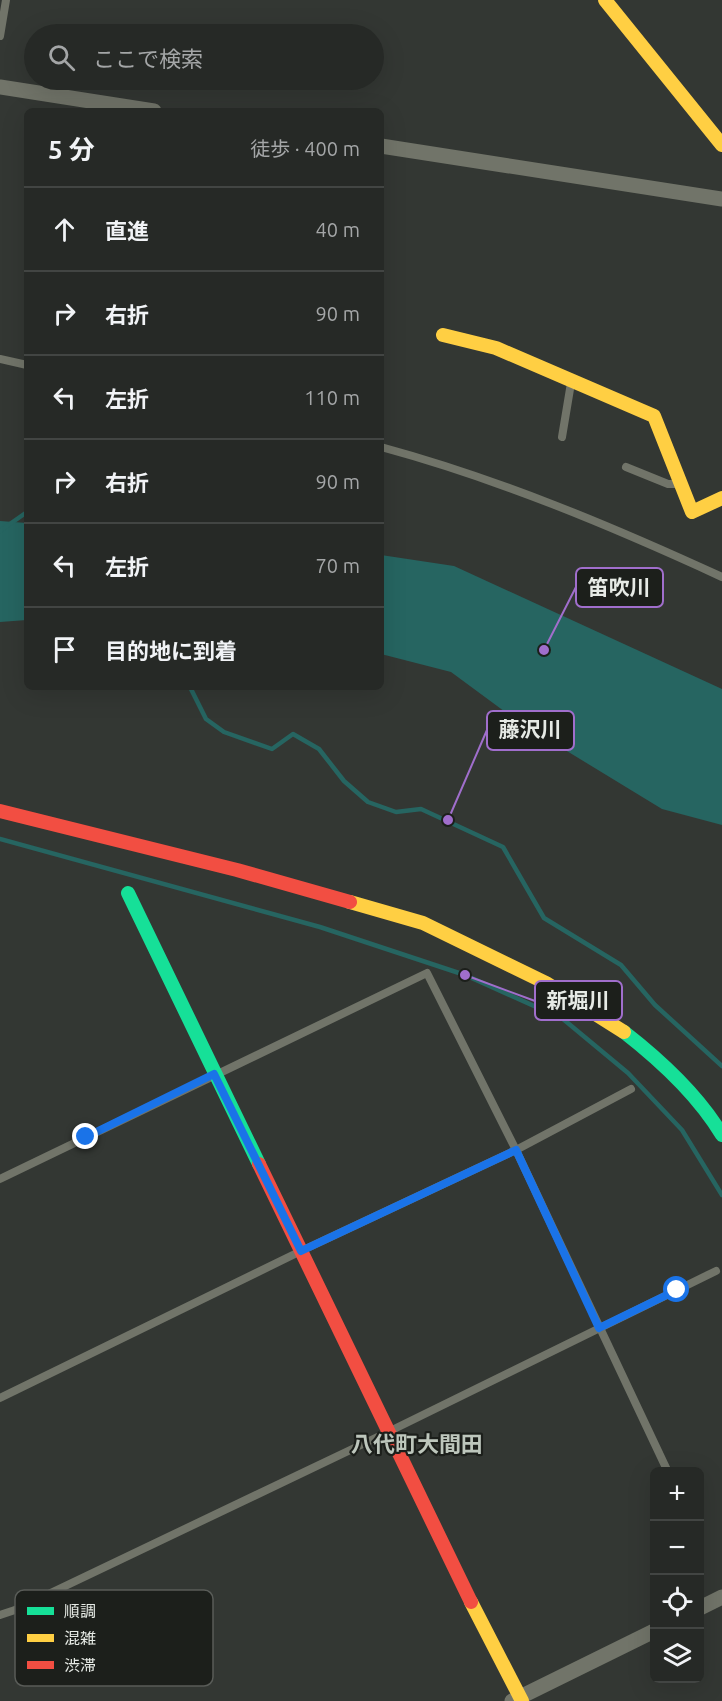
<!DOCTYPE html>
<html lang="ja">
<head>
<meta charset="utf-8">
<style>
	body { margin:0; font-family:Ubuntu,"Noto Sans JP",sans-serif; background:#323532; color:#f1f3f6 }
	.controls { position:absolute; right:18px; bottom:18px; display:grid; overflow:hidden; border-radius:9px; box-shadow:0 6px 24px #0002 }
	.controls button { width:54px; height:54px; display:grid; place-items:center; padding:0; border:0; border-bottom:2px solid #424543; background:#262926; color:#f1f3f6; font:30px sans-serif }
	.stop { position:absolute; width:18px; height:18px; margin:-14px; border:4px solid #1a73e8; border-radius:50%; background:#fff }
	.stop.end { background:#1a73e8; border-color:#fff; box-shadow:0 2px 6px #0008 }
	.list { margin:0; padding:0; list-style:none }
	h2 { display:flex; justify-content:space-between; align-items:center; height:78px; margin:0; padding:0 24px; font-size:26px }
	h2 small { font-size:20px; font-weight:400; color:#a4a6a7 }
	.list li { display:grid; grid-template-columns:39px 1fr auto; gap:18px; align-items:center; box-sizing:border-box; height:84px; padding:0 24px; border-top:2px solid #424543 }
	.list b { display:block; font-size:22px; white-space:nowrap }
	.list em { font-size:20px; font-style:normal; color:#a4a6a7 }
	.icon { flex:none; width:33px; height:33px; fill:none; stroke:currentColor; stroke-width:2; stroke-linecap:round; stroke-linejoin:round }
	.map { position:relative; flex:none; width:722px; height:1701px; overflow:hidden }
	.search { position:absolute; background:#262926; box-shadow:0 6px 24px #0002; left:24px; top:24px; width:360px; height:66px; display:flex; align-items:center; gap:15px; box-sizing:border-box; padding:0 21px; border-radius:33px; color:#a4a6a7; font-size:22px }
	.panel { position:absolute; background:#262926; box-shadow:0 6px 24px #0002; left:24px; top:108px; width:360px; height:582px; border-radius:9px }
	.map>svg:first-child { display:block }
</style>
</head>
<body>
<div class="map">
<svg width="722" height="1701" viewBox="0 0 722 1701">
	<rect width="100%" height="100%" fill="#333733"/>
	<g fill="#266561">
		<polygon points="0,521 27,523 27,620 0,622"/>
		<polygon points="381,555 454,566 722,689 722,825 662,809 516,720 451,672 381,654"/>
	</g>
	<g fill="none" stroke-linecap="round" stroke-linejoin="round">
		<g stroke="#266561" stroke-width="4.5">
			<polyline points="0,531 27,512"/>
			<polyline points="190,687 206,719 224,732 272,749 293,734 319,749 344,781 368,802 396,812 421,809 503,847 544,918 621,965 655,1005 722,1066"/>
			<polyline points="0,839 320,927 465,975 563,1019 628,1073 682,1130 722,1195"/>
		</g>
		<g stroke="#717469" stroke-width="8">
			<polyline points="0,36 6,0"/>
			<polyline points="0,359 27,365"/>
			<polyline points="562,437 571,383"/>
			<path d="M 381,447 C 499,479 611,526 722,577"/>
			<polyline points="626,467 668,484 678,484"/>
			<polyline points="0,1179 427,973 516,1150 668,1472"/>
			<polyline points="0,1398 301,1251 516,1150 631,1089"/>
			<polyline points="0,1615 15,1610 388,1432 716,1271"/>
		</g>
		<g stroke="#717469" stroke-width="15">
			<polyline points="0,87 154,111"/>
			<polyline points="381,146 722,199"/>
			<polyline points="700,1608 722,1597"/>
			<polyline points="512,1701 654,1631"/>
		</g>
		<g stroke="#16e098" stroke-width="14">
			<polyline points="128,893 259,1164"/>
			<path d="M 624,1032 C 660,1060 698,1095 722,1135"/>
		</g>
		<g stroke="#ffcf43" stroke-width="14">
			<polyline points="605,0 722,145"/>
			<polyline points="443,335 496,348 654,416 692,512 722,498"/>
			<polyline points="350,902 423,923 546,983 624,1032"/>
			<polyline points="471,1602 522,1701"/>
		</g>
		<g stroke="#f24e42" stroke-width="14">
			<polyline points="0,811 237,870 350,902"/>
			<polyline points="259,1164 471,1602"/>
		</g>
	</g>
	<g fill="none" stroke-linecap="round" stroke-linejoin="round">
		<polyline stroke="#1a73e8" stroke-width="8" points="86,1137 214,1074 301,1251 516,1150 599,1328 677,1290"/>
	</g>
	<g text-anchor="middle" stroke-width="4.5" stroke-linejoin="round" paint-order="stroke">
		<g font-size="22" font-weight="bold" fill="#bdc6bc" stroke="#1c1f1b">
			<text x="417" y="1452">八代町大間田</text>
		</g>
	</g>
	<rect x="15" y="1590" width="198" height="96" rx="9" fill="#1c1f1b" stroke="#595c58" stroke-width="1.5"/>
	<rect x="27" y="1607" width="27" height="8" fill="#16e098"/>
	<rect x="27" y="1634" width="27" height="8" fill="#ffcf43"/>
	<rect x="27" y="1661" width="27" height="8" fill="#f24e42"/>
	<g font-size="16" fill="#e6eae5">
		<text x="64" y="1617">順調</text>
		<text x="64" y="1644">混雑</text>
		<text x="64" y="1671">渋滞</text>
	</g>
	<path fill="none" stroke="#a06ecc" stroke-width="2" d="M544 650L576 587M448 820L487 730M465 975L535 1001"/>
	<g fill="#a06ecc" stroke="#1c1f1b" stroke-width="2">
		<circle cx="544" cy="650" r="6"/>
		<circle cx="448" cy="820" r="6"/>
		<circle cx="465" cy="975" r="6"/>
	</g>
	<g fill="#1c1f1b" stroke="#a06ecc" stroke-width="2">
		<rect x="576" y="568" width="87" height="39" rx="6"/>
		<rect x="487" y="711" width="87" height="39" rx="6"/>
		<rect x="535" y="981" width="87" height="39" rx="6"/>
	</g>
	<g font-size="21" text-anchor="middle" font-weight="bold" fill="#e6eae5">
		<text x="619" y="595">笛吹川</text>
		<text x="530" y="737">藤沢川</text>
		<text x="578" y="1008">新堀川</text>
	</g>
</svg>
<div class="controls">
<button>+</button>
<button>−</button>
<button><svg class="icon" aria-label="locate" viewBox="0 0 24 24"><circle cx="12" cy="12" r="6"/><path d="M12 2v4M12 18v4M2 12h4M18 12h4"/></svg></button>
<button><svg class="icon" aria-label="layers" viewBox="0 0 24 24"><path d="M12 4l9 5-9 5-9-5zM3 14l9 5 9-5"/></svg></button>
</div>
<div class="stop" style="left:677px;top:1290px"></div>
<div class="stop end" style="left:86px;top:1137px"></div>
<div class="search"><svg class="icon" aria-label="search" viewBox="0 0 24 24"><circle cx="10" cy="10" r="6"/><path d="M15 15l6 6"/></svg>ここで検索</div>
<section class="panel">
<h2>5 分<small>徒歩 · 400 m</small></h2>
<ul class="list">
<li><svg class="icon" aria-label="ahead" viewBox="0 0 24 24"><path d="M12 20V5M6 11l6-6 6 6"/></svg><div><b>直進</b></div><em>40 m</em></li>
<li><svg class="icon" aria-label="right" viewBox="0 0 24 24"><path d="M7 20v-9h11M14 6l5 5-5 5"/></svg><div><b>右折</b></div><em>90 m</em></li>
<li><svg class="icon" aria-label="left" viewBox="0 0 24 24"><path d="M17 20v-9H6M10 6l-5 5 5 5"/></svg><div><b>左折</b></div><em>110 m</em></li>
<li><svg class="icon" aria-label="right" viewBox="0 0 24 24"><path d="M7 20v-9h11M14 6l5 5-5 5"/></svg><div><b>右折</b></div><em>90 m</em></li>
<li><svg class="icon" aria-label="left" viewBox="0 0 24 24"><path d="M17 20v-9H6M10 6l-5 5 5 5"/></svg><div><b>左折</b></div><em>70 m</em></li>
<li><svg class="icon" aria-label="arrive" viewBox="0 0 24 24"><path d="M6 21V4h12l-3 4 3 4H6"/></svg><div><b>目的地に到着</b></div></li>
</ul>
</section>
</div>
</body>
</html>
